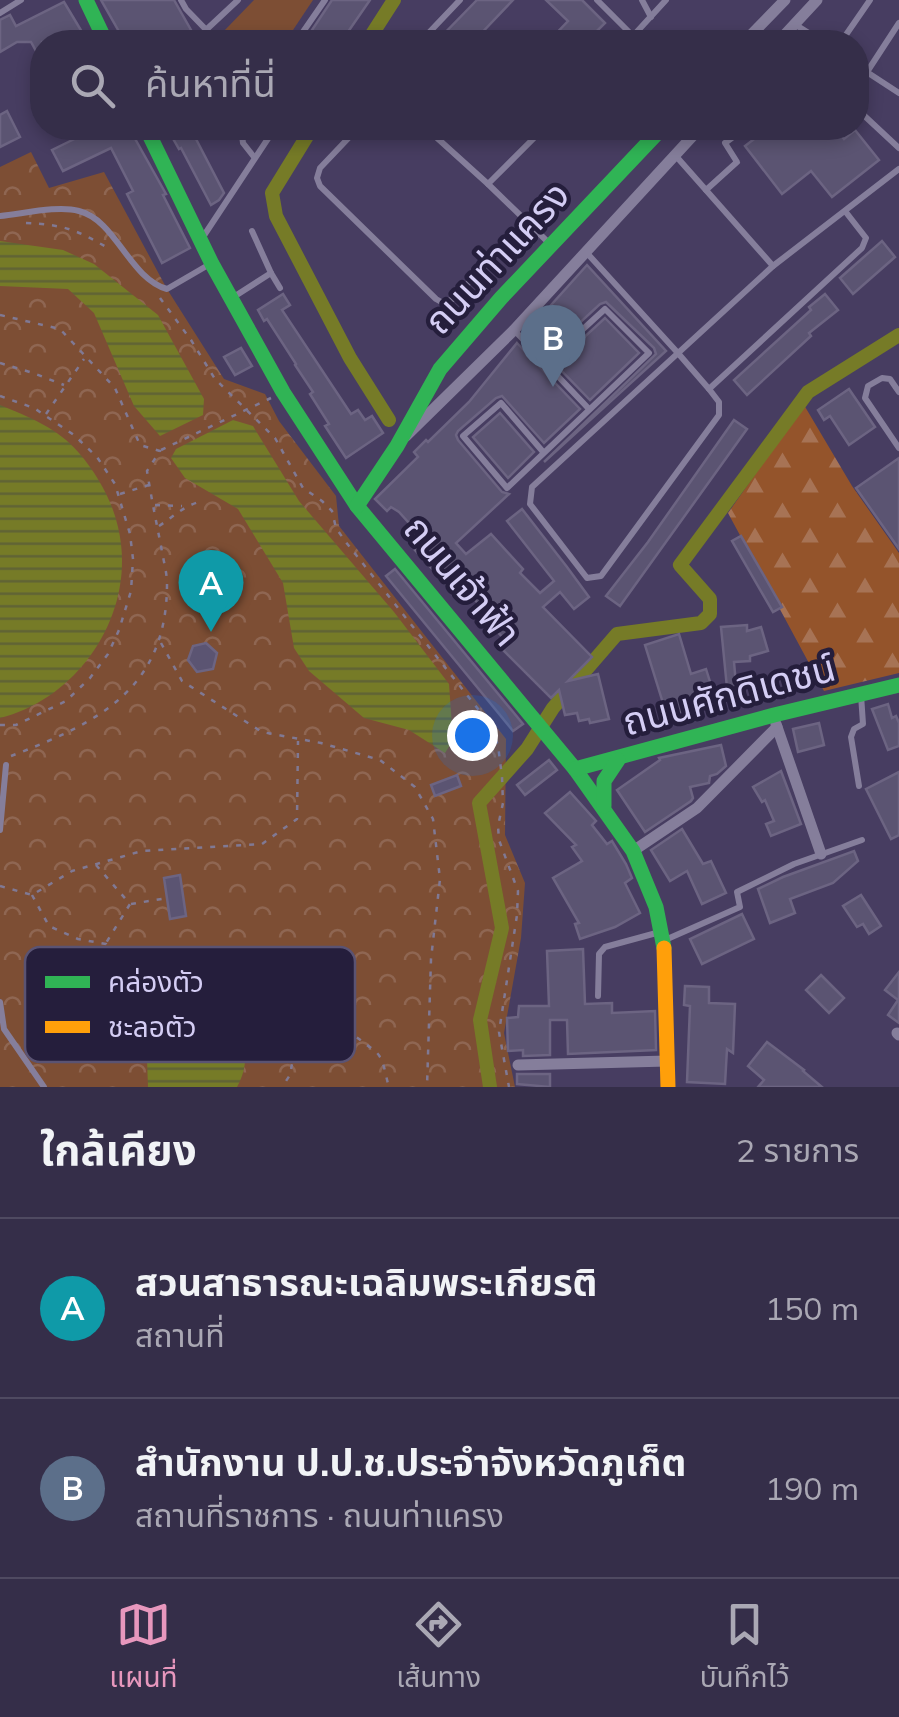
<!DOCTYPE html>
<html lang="th">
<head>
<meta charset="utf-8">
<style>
	body { margin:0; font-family:Mulish,"Noto Sans Thai",sans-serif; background:#403a53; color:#f1f3f6 }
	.you { position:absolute; left:472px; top:735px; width:35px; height:35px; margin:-25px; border:8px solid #fff; border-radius:50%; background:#1a73e8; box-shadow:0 0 0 15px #1a73e833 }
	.badge { display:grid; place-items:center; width:65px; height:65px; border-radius:50%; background:#e797bd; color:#fff; font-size:32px; font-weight:700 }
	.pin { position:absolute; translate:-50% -82px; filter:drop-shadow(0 2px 5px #0008) }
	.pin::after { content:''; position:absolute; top:52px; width:35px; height:30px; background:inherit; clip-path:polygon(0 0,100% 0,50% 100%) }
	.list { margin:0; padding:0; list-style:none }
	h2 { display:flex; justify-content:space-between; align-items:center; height:130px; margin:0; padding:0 40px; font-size:42px }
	h2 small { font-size:32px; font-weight:400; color:#aaa8b4 }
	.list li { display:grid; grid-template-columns:65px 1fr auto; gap:30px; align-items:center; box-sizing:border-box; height:180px; padding:0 40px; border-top:2px solid #4f4a61 }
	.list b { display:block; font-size:38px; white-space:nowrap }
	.list p { margin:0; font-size:32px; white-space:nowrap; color:#aaa8b4 }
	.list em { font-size:32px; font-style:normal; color:#aaa8b4 }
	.icon { flex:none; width:55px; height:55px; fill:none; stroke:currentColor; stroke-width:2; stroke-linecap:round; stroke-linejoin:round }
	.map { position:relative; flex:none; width:899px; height:1087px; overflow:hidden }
	.search { position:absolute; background:#352e49; box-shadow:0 5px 15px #0003; left:30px; right:30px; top:30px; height:110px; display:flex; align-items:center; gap:25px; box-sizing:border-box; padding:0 35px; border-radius:40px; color:#aaa8b4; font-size:38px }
	.sheet { height:490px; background:#352e49 }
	nav { display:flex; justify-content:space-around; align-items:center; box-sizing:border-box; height:140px; border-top:2px solid #4f4a61; background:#352e49; font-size:28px; color:#aaa8b4 }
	nav a { display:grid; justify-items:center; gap:5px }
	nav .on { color:#e797bd }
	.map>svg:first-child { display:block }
</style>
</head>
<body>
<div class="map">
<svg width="899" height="1087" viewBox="0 0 899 1087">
	<defs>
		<pattern id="forest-firs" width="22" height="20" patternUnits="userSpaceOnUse" patternTransform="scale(2.5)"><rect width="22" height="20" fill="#94542b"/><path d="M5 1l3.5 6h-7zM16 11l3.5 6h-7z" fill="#a77355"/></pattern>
		<pattern id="park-crowns" width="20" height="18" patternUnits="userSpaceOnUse" patternTransform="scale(2.5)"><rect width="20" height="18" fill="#7d4e34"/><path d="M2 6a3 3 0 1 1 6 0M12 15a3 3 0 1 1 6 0" fill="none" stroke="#8f6652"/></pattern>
		<pattern id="water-rules" width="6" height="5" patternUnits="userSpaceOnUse" patternTransform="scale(2.5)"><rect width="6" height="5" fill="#767b27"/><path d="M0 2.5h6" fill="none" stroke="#606335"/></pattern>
	</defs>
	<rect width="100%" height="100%" fill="#473d61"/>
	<polygon fill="#7d4e34" points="254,0 313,0 285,42 232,42 222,33"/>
	<polygon fill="url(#forest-firs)" points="804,405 852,486 899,553 899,673 824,691 728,513"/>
	<polygon fill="url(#park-crowns)" points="31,152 49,188 104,172 167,289 224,379 265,394 279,421 336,496 339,526 506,739 505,835 525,883 521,938 504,1033 515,1087 0,1087 0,167"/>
	<g fill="url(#water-rules)">
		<polygon points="0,241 63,250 94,264 158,315 204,399 203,415 160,436 134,406 94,313 68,289 0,286"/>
		<path d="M 0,405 C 29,417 58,428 79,453 C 97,474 112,500 118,527 C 138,610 81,698 0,718 Z"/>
		<polygon points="233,420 253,426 299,501 394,612 449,684 453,740 445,753 409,730 364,718 309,671 294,648 283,583 238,509 185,478 171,458 176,449"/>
		<path d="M 191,992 C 223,1016 262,1042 237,1087 L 148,1087 L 147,1059 L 143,1040 L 150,1016 Z"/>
	</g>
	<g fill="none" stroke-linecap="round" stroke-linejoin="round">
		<g stroke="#767b27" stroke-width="14">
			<polyline points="367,42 394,0"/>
			<polyline points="312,128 272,193 276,216 350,358 389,420"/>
			<polyline points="490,1087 480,1020 502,928 479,803 527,749 553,708 617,634 701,623 710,614 710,599 680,565 808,392 899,335"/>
		</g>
	</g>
	<g fill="#5b5472" stroke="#6c6482" stroke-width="2.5">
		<polygon points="101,0 174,0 191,30 168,42 125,42"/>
		<polygon points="332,0 370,0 341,42 304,42"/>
		<polygon points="477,0 513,0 473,42 436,42"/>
		<polygon points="546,0 582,0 605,23 586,42 548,42 568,21"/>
		<polygon points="64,2 85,37 74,42 42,42 42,62 31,42 17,42 0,52 0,20 10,15 16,26"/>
		<polygon points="7,111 20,137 0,147 0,115"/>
		<polygon points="97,128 129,128 166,194 163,195 190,248 162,263 127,194 133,191 111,148 63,171 52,150"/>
		<polygon points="167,128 216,128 196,139 224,193 219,200 211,205 181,148 179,149"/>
		<polygon points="777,128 835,128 844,139 855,130 879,160 832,197 811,171 782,194 745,146 766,130 769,134"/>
		<polygon points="882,241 895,257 853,294 840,278"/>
		<polygon points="587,265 666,351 544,462 656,354 654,348 606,302 600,304 546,354 526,333"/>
		<polygon points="283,294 290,305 282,310 351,414 358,410 365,420 372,416 383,433 346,458 325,426 329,424 310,394 313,392 295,365 296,364 267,319 264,321 258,310"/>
		<polygon points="825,294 838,310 809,333 811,336 747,395 734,380 811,310 809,307"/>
		<polygon points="605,318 639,353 590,400 555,364"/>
		<polygon points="517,343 580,409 544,443 502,396 496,398 458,431 456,435 458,440 502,492 509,494 456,543 466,554 491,534 523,569 520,573 540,593 554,581 507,521 522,509 567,567 589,597 574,609 560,592 543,607 592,657 568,681 598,674 609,719 590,723 589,719 579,721 577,713 565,715 559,690 551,698 503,650 509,644 489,623 493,619 472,597 468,601 450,581 446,584 415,550 425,541 399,512 391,507 387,511 375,499 418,457 414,452 426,440 428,442 469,402"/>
		<polygon points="241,348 252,366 235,375 224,357"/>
		<polygon points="849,389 875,427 849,445 830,416 824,420 818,410"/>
		<polygon points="500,413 534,452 508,478 473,437"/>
		<polygon points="734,420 747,429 620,606 606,596 648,542"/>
		<polygon points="899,458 899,549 856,488"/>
		<polygon points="741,536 782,607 773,612 732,541"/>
		<polygon points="395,569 523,724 513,731 386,576"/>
		<polygon points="747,625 747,631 761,627 768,651 750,656 750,661 734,662 737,696 728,698 721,627"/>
		<polygon points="679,634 691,674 706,669 716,701 667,716 645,645"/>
		<polygon points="206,643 217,653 213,669 197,672 188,660 193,646"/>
		<polygon points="888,704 892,718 896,716 899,723 899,746 888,750 872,709"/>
		<polygon points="819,723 824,745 798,752 793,729"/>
		<polygon points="721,745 726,766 717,774 710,776 709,783 690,787 693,798 691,801 645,832 617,790 660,760 659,758"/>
		<polygon points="549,760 557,770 525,795 517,785"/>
		<polygon points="781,771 801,824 771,836 766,824 774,821 765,800 762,802 753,787"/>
		<polygon points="899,772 899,835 891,839 866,789"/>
		<polygon points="457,775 461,786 435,796 431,785"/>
		<polygon points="570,792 596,821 592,825 607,844 612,841 626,864 632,878 625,883 640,913 615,927 580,939 575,924 579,923 553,878 582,861 572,847 576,845 545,813"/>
		<polygon points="682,829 703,864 711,861 726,893 702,904 687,871 670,881 651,850"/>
		<polygon points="854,851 858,861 833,883 790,899 795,913 770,923 758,889 783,877"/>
		<polygon points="180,875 186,916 170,919 164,878"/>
		<polygon points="861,895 881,926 869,934 863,924 857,927 843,906"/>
		<polygon points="742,914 754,939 702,964 690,939"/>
		<polygon points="583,949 585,1004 612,1003 612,1013 655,1011 656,1050 568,1054 567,1020 550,1020 550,1055 523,1056 523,1050 508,1051 507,1018 518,1017 519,1006 549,1006 547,951"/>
		<polygon points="899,972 899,1023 888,1015 898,1000 885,990"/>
		<polygon points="821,975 844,998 829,1013 806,990"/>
		<polygon points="685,986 709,987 709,1003 735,1004 733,1053 727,1049 725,1084 687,1082 690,1006 684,1005"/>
		<polygon points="767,1042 804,1070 803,1071 822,1087 758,1087 764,1080 748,1066"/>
		<polygon points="517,1074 550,1074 550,1087 517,1084"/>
	</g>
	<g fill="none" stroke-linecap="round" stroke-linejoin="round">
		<g stroke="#807994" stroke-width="2.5" stroke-dasharray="5 8" stroke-linecap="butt">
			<path d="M 26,223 C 64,225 75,229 108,248"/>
			<polyline points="160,298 191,340 215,379 275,438 303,488 322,501 332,511 336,528 345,541 486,719 498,745 502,777 503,803 498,826 499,840 518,891 517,915 499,1032 509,1087"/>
			<path d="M 0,315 L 60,329 L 115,388 L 140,445 L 160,451 L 147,471 C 151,496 156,521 161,546 C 163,559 167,572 167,584 C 167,690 97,723 11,756"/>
			<polyline points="0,363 33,373 64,385"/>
			<polyline points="0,396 34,408 74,435 97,457 115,484 130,534 133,559 131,591 119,630 108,654 90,678 66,701 16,725 0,725"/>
			<polyline points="46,414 84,359"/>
			<polyline points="161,450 271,398"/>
			<polyline points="120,494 149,485"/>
			<polyline points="155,505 182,506"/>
			<path d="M 159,526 C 173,517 182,507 199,502"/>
			<polyline points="161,643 182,681 262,732 321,743 380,760 415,787 433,819 440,879 431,959 427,1087"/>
			<polyline points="96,865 130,904 106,943"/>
			<polyline points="0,886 32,895 72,871 142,851 262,844 297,819 298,741"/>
			<path d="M 32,895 L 49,926 L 78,939 L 106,944 L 114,962 C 144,972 179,958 213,965 C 264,974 322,1011 363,1042 C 369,1047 377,1051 380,1057 C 385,1066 386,1078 389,1087"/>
			<polyline points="131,904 167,898"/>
			<polyline points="279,991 298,1031 290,1075 282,1087"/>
		</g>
		<g stroke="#857e9b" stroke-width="6">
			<polyline points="181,0 186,9 218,42"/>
			<polyline points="597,0 633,36 666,0"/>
			<polyline points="642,0 651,17"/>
			<polyline points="0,13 21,0"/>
			<polyline points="796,25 823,42"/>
			<polyline points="207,29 238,0"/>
			<polyline points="296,42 325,0"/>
			<polyline points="420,42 460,0"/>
			<polyline points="627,42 633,36 641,42"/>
			<polyline points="841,42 870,0"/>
			<polyline points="856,65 899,93"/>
			<polyline points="867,72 899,23"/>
			<polyline points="856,108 899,148"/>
			<polyline points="241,128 243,143 254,157"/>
			<polyline points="358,128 320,168 317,178 320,186 436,299 443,303 453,299 527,222"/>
			<polyline points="426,128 488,184"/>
			<polyline points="544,128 488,184 551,245"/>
			<polyline points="675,155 773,266"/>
			<polyline points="706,190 737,162 725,143 745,128"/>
			<path d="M 0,216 C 22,214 58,205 79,211 C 116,220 129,278 167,289 L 210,264"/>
			<polyline points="201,240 275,128"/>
			<polyline points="586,252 677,352 709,389 719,402 719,415 601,576 587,578 530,504 532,487 773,266 899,169"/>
			<polyline points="271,273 280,288"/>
			<polyline points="232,298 271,273 252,231"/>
			<polyline points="515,331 589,409"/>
			<polyline points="709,389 862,248 866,238 845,211"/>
			<polyline points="899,392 890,379 882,378 868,386 865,398 899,448"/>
			<polyline points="544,453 501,403 463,436 507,488 649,353 605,309 546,363"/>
			<polyline points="859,786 851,737 854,729 863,724 861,695"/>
			<polyline points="0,830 6,765"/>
			<polyline points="665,940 740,907 737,892 794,864 862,840"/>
			<polyline points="598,996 599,954 605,947 660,932"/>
			<polyline points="0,1002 4,1029 44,1087"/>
		</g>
		<g stroke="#857e9b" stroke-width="11">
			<polyline points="744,42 785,0"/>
			<polyline points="778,42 817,0"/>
			<polyline points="406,436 514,330 700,128"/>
			<polyline points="776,724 821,854"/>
			<polyline points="633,851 697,808 777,727"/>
			<polyline points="897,1033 899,1035"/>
			<polyline points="518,1065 667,1061"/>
		</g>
		<g stroke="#30b455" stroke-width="15">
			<polyline points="86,0 106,42"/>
			<polyline points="146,128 212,264 283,392 357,506 575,769 633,851 656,907 664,948"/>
			<polyline points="357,506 397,446 440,369 501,298 662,128"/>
			<polyline points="575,769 774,715 899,685"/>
			<polyline points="604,806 604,781 618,760"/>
		</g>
		<polyline stroke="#ff9f0a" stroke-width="15" points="664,948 668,1087"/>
	</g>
	<g text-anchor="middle" stroke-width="9" stroke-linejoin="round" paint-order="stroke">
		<g font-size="38" fill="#d4cdf4" stroke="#251e3c">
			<text transform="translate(497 258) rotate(-47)" y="13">ถนนท่าแครง</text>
			<text transform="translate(462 581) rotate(50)" y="13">ถนนเจ้าฟ้า</text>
			<text transform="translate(729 695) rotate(-15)" y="13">ถนนศักดิเดชน์</text>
		</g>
	</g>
	<rect x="25" y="947" width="330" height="115" rx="15" fill="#251e3c" stroke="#5a5373" stroke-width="2.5"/>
	<rect x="45" y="976" width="45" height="12" fill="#30b455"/>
	<rect x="45" y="1021" width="45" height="12" fill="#ff9f0a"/>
	<g font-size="28" fill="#d4cdf4">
		<text x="108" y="992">คล่องตัว</text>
		<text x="108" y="1037">ชะลอตัว</text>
	</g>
</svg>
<div class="you"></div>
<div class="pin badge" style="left:211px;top:632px;background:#0f9aa8">A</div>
<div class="pin badge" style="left:553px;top:387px;background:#5c6f8a">B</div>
<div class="search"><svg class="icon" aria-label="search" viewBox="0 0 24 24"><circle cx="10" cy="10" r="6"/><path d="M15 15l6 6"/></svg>ค้นหาที่นี่</div>
</div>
<section class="sheet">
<h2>ใกล้เคียง<small>2 รายการ</small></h2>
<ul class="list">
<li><span class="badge" style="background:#0f9aa8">A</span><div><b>สวนสาธารณะเฉลิมพระเกียรติ</b><p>สถานที่</p></div><em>150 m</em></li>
<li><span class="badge" style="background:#5c6f8a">B</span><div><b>สำนักงาน ป.ป.ช.ประจำจังหวัดภูเก็ต</b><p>สถานที่ราชการ · ถนนท่าแครง</p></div><em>190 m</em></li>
</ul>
</section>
<nav>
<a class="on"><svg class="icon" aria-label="map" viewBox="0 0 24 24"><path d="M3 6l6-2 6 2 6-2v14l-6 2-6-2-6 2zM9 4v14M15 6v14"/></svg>แผนที่</a>
<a><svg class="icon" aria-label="directions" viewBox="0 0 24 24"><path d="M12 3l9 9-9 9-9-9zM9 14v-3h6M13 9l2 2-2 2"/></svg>เส้นทาง</a>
<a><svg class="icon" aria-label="saved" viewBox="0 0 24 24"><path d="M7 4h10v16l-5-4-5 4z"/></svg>บันทึกไว้</a>
</nav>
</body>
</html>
